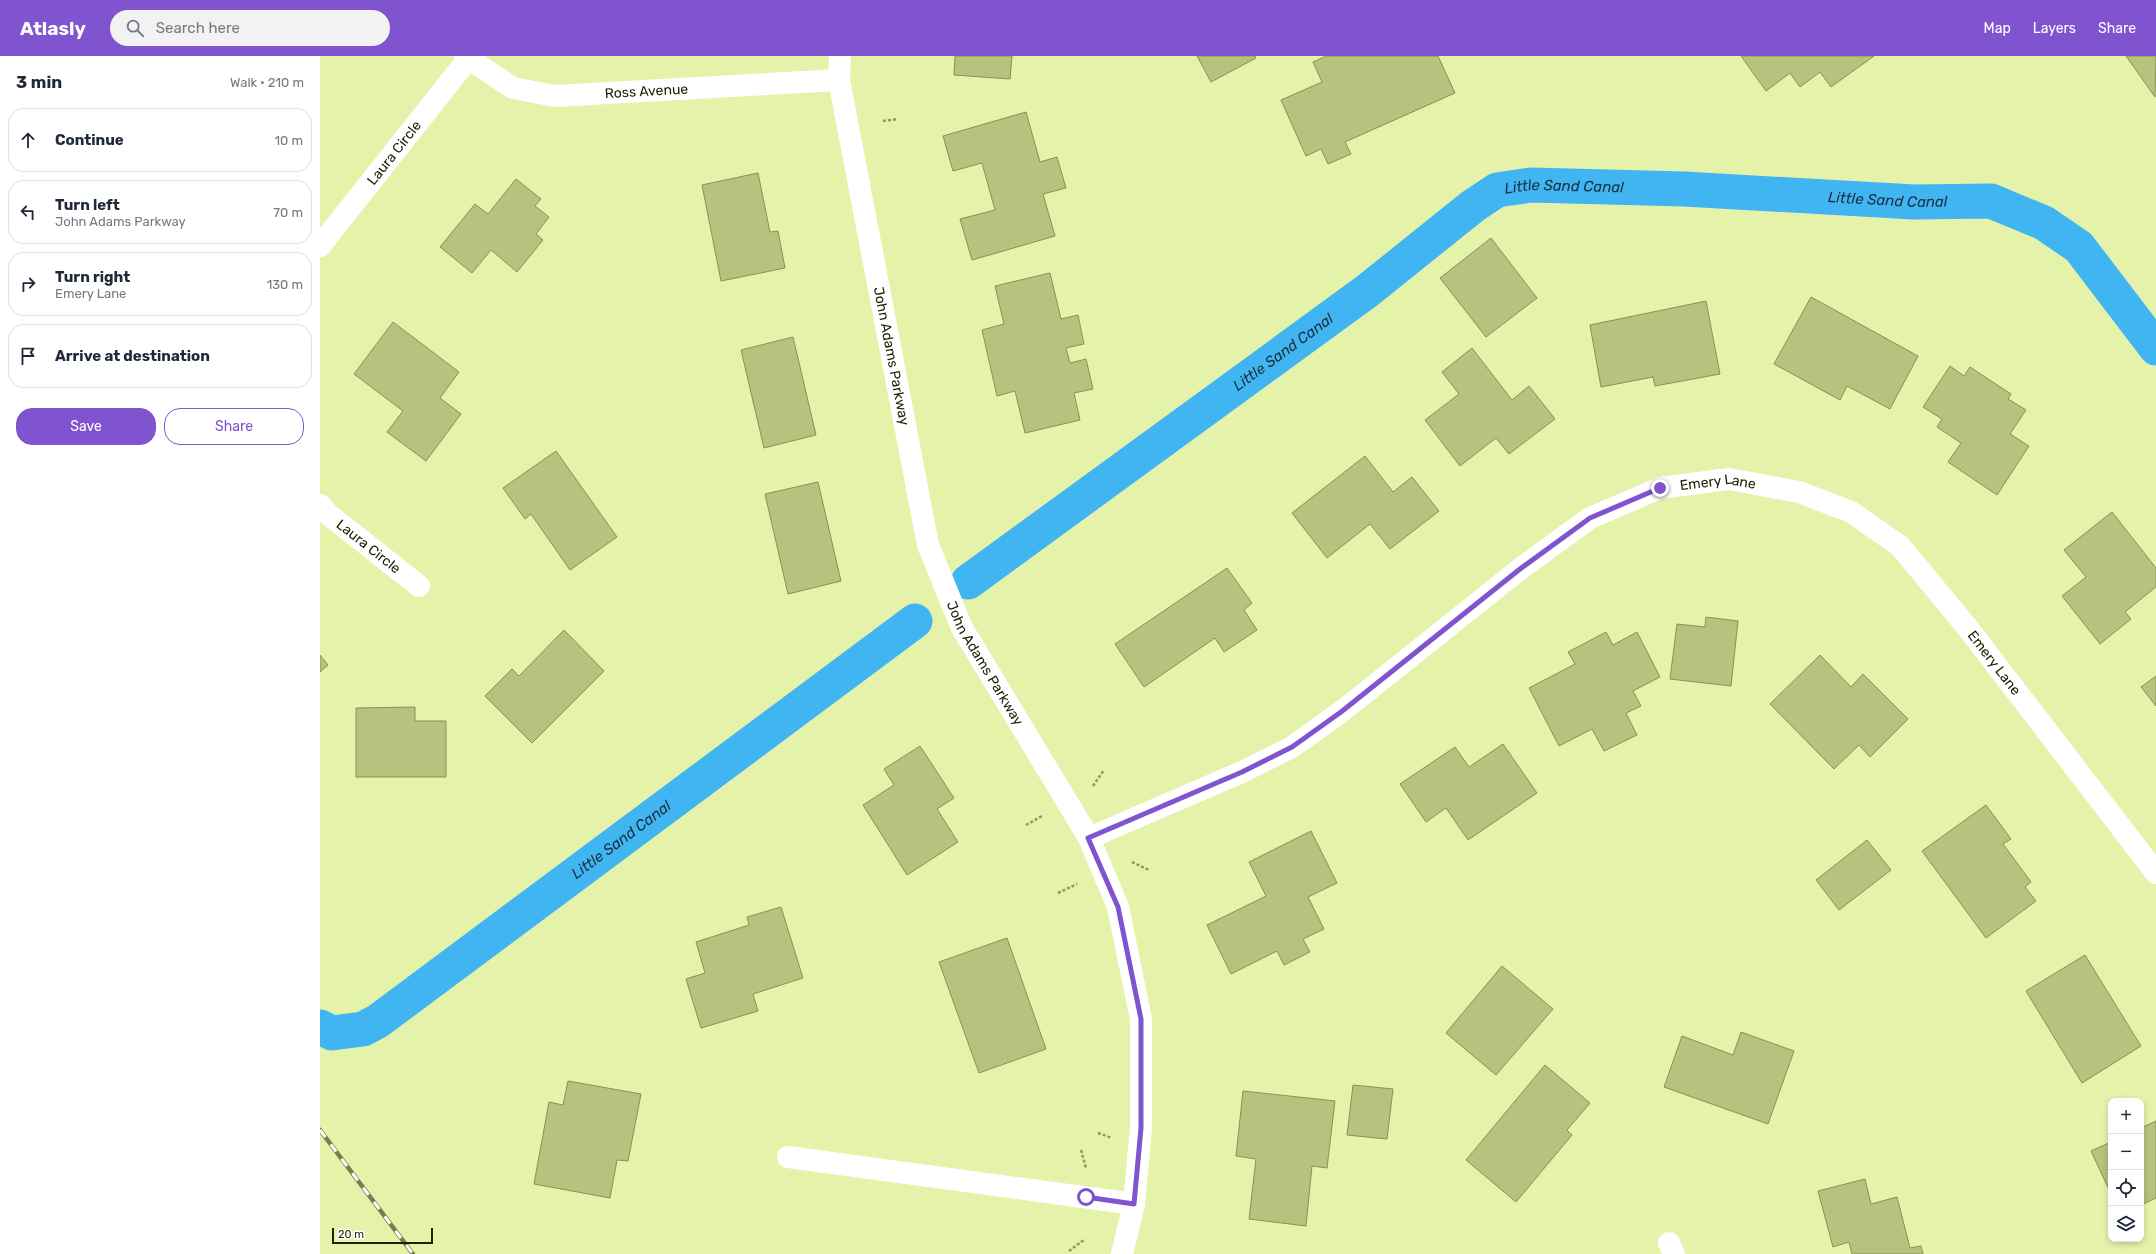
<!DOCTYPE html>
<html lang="en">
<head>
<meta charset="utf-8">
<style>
	body { margin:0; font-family:Rubik,sans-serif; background:#f2f2f3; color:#1f2937 }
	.controls { position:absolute; right:12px; bottom:12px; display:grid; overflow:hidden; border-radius:8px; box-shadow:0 2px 6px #0003 }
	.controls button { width:36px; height:36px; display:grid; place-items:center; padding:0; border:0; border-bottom:1px solid #e0e1e3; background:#fff; color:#1f2937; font:20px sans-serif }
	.scale { position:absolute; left:12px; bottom:10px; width:101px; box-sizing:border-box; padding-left:4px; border:2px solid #1c2004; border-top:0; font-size:11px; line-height:14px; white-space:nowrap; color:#1c2004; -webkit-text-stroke:3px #fff; paint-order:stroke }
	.stop { position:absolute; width:12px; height:12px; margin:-9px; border:3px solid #8054ce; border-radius:50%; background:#fff }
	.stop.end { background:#8054ce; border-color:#fff; box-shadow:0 1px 4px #0008 }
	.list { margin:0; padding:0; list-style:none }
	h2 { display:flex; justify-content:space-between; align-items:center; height:52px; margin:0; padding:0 16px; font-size:17px }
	h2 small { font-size:13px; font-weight:400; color:#747a83 }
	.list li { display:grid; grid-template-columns:26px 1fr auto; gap:12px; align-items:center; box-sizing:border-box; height:64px; margin:0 8px 8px; padding:0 8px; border:1px solid #e0e1e3; border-radius:16px }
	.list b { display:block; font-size:15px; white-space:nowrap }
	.list p { margin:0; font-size:13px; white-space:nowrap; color:#747a83 }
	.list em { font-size:13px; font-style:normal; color:#747a83 }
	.actions { display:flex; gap:8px; padding:12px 16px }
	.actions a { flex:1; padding:9px 0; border:1px solid #8054ce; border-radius:16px; text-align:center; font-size:14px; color:#8054ce }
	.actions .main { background:#8054ce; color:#fff }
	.icon { flex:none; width:22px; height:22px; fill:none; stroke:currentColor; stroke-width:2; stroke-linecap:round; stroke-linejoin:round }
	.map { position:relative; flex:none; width:1836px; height:1198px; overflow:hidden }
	header { display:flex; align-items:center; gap:24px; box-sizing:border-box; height:56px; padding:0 20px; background:#8054ce; color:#fff }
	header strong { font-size:19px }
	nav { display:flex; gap:22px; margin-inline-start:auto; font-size:14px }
	.search { width:280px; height:36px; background:#f2f2f3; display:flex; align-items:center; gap:10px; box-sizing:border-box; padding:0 14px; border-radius:22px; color:#747a83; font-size:15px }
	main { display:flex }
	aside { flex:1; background:#fff }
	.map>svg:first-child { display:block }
</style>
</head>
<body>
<header>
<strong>Atlasly</strong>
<div class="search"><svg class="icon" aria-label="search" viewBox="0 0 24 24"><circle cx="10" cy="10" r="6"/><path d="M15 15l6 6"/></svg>Search here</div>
<nav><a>Map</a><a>Layers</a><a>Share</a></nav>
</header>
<main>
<aside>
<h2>3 min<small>Walk · 210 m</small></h2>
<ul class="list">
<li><svg class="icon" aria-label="ahead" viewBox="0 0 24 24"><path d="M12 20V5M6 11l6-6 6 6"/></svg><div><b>Continue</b></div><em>10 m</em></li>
<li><svg class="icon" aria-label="left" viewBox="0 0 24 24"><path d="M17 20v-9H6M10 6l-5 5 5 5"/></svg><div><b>Turn left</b><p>John Adams Parkway</p></div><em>70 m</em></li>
<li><svg class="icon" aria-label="right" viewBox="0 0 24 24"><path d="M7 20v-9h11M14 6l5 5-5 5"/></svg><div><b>Turn right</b><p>Emery Lane</p></div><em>130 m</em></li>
<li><svg class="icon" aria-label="arrive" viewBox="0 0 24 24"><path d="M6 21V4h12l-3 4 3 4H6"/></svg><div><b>Arrive at destination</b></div></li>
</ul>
<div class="actions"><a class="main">Save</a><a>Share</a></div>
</aside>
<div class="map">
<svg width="1836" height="1198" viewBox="0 0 1836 1198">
	<rect width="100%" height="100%" fill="#e5f2aa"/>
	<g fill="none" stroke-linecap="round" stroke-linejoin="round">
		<g stroke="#41b4f2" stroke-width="35">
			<path id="s1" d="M 648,526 L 1047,235 L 1153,150 L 1177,134 L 1211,129 L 1364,133 L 1594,146 L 1671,145 L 1724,167 L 1759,191 L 1836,292"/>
			<path id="s2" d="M 0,971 L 12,977 L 43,973 L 58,965 L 595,565"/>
		</g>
	</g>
	<g fill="#b6c27d" stroke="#87924e">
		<polygon points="635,0 692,0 690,23 634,19"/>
		<polygon points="877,0 935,0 936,2 891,26"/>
		<polygon points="1006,0 1118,0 1135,37 1025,86 1031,98 1008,108 1001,93 986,100 961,44 1002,26 993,6"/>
		<polygon points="1421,0 1554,0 1511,31 1500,16 1480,31 1470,17 1446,35"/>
		<polygon points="1806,0 1836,0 1835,41"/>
		<polygon points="706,56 720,106 737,101 746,132 723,138 735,180 652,204 640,163 675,154 662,107 633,115 623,80"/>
		<polygon points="438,117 450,176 458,175 465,212 401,225 382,129"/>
		<polygon points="196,123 221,143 215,150 229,161 216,178 223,184 197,216 171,194 152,217 120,191 155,148 168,158"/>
		<polygon points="1171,182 1217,242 1166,281 1120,222"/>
		<polygon points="730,217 741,263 758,259 764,288 746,292 750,307 766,303 773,333 754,337 760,364 705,377 695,335 677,340 662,274 684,268 675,230"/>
		<polygon points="1491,241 1598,300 1570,353 1527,330 1520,344 1454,308"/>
		<polygon points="1386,245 1400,318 1335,330 1333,321 1281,331 1270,269"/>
		<polygon points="73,266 139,316 120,342 141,358 106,405 67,376 83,355 34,318"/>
		<polygon points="473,281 496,379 444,392 421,294"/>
		<polygon points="1152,292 1192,344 1209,330 1235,363 1189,398 1176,382 1140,410 1105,364 1139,338 1122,316"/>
		<polygon points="1630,310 1644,320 1650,311 1691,338 1688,343 1706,354 1690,378 1709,390 1677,439 1628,406 1641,387 1617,371 1622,363 1603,351"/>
		<polygon points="236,395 297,481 250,514 211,458 205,463 183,432"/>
		<polygon points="1045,400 1073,436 1092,421 1119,455 1070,493 1050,468 1007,502 972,457"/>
		<polygon points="498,426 521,525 468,538 445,438"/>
		<polygon points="1792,456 1836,512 1836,531 1805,556 1811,563 1780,588 1742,540 1766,521 1744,494"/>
		<polygon points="907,512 932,547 924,554 937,574 904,596 895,582 824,631 795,588"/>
		<polygon points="1386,561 1418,565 1411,630 1350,623 1357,568 1385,571"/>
		<polygon points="244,574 284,615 212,687 165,640 192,613 199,620"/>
		<polygon points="1286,576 1293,589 1317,576 1340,621 1313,635 1321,650 1306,657 1317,679 1284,695 1272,673 1239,690 1209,632 1255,608 1248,596"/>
		<polygon points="0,599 8,609 0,616"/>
		<polygon points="1500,599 1531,631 1543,618 1588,663 1550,701 1539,689 1514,713 1450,648"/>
		<polygon points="1836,620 1836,650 1821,631"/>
		<polygon points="95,651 95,665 126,665 126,721 36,721 36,652"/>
		<polygon points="1183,688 1217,737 1148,784 1126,752 1106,766 1080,728 1135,691 1149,711"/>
		<polygon points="600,690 634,742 617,753 638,786 587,819 543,749 574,729 564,713"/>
		<polygon points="1666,749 1691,783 1683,788 1711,826 1705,831 1716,845 1666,882 1602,795"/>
		<polygon points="991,775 1017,827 988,841 1004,873 983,883 990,896 964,909 957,895 911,918 887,869 946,840 929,806"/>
		<polygon points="1547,784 1571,814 1519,854 1496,824"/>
		<polygon points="461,851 483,922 433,938 438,955 381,972 366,923 385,917 376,886 429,869 427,861"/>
		<polygon points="687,882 726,993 659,1017 619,906"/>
		<polygon points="1765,899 1821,990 1762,1027 1706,935"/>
		<polygon points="1182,910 1233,953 1176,1019 1126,977"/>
		<polygon points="1421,976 1474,995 1448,1068 1344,1031 1362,980 1413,999"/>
		<polygon points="1225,1009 1270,1047 1247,1074 1252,1079 1196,1146 1146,1104"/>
		<polygon points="248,1025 321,1038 308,1105 297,1104 290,1142 214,1128 229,1046 243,1049"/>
		<polygon points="1033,1029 1073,1033 1067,1083 1027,1079"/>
		<polygon points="923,1035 1015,1045 1007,1112 992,1110 986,1170 929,1163 936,1103 916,1100"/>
		<polygon points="1836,1065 1836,1142 1821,1149 1821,1072"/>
		<polygon points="1791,1086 1791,1138 1771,1095"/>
		<polygon points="1545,1123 1551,1148 1577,1141 1590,1192 1601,1190 1603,1198 1532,1198 1529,1186 1513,1191 1498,1135"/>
	</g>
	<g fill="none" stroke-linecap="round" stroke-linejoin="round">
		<g stroke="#8f9863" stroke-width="2.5" stroke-dasharray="3 2" stroke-linecap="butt">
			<polyline points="563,65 578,63"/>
			<polyline points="773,730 784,714"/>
			<polyline points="706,769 722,760"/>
			<polyline points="812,806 829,814"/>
			<polyline points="738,837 757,828"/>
			<polyline points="778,1077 792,1082"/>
			<polyline points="761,1094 766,1112"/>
			<polyline points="749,1195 765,1183"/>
		</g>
		<g stroke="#fff" stroke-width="22">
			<path id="s3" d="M 145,0 L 193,32 L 235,40 L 519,24"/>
			<path id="s4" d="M 520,0 L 519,24 L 608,489 L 642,572 L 769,782 L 798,851 L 821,963 L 821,1072 L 814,1148 L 802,1198"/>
			<path id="s5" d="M 0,190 L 148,3"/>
			<path id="s6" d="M 0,449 L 8,458 L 99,530"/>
			<path id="s7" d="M 769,782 L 922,716 L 972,691 L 1021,656 L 1200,513 L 1270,462 L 1340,432 L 1409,423 L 1479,436 L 1531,456 L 1580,490 L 1647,571 L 1836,817"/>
			<polyline points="468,1101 814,1148"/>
			<polyline points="1349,1187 1354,1198"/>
		</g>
		<g stroke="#777f4f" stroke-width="4.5">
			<polyline id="rail" points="0,1074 93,1198"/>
		</g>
		<use href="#rail" stroke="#fff" stroke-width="3" stroke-dasharray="9" stroke-linecap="butt"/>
	</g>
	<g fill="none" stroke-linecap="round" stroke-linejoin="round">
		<polyline stroke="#8054ce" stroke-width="5" points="766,1141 814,1148 821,1072 821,963 798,851 768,782 922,716 972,691 1021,656 1200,513 1270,462 1340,432"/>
	</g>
	<g text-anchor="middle" stroke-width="3" stroke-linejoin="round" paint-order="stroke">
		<g font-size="14" fill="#1c2004" stroke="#fff">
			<text dy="5" stroke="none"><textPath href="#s3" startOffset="192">Ross Avenue</textPath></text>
			<text dy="5" stroke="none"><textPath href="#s5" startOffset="119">Laura Circle</textPath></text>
			<text dy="5" stroke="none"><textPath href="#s4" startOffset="305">John Adams Parkway</textPath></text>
			<text dy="5" stroke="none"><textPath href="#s7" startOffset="733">Emery Lane</textPath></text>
			<text dy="5" stroke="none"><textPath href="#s6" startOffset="64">Laura Circle</textPath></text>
			<text dy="5" stroke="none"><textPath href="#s4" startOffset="629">John Adams Parkway</textPath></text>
			<text dy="5" stroke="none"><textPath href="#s7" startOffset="1081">Emery Lane</textPath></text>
		</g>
		<g font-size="15" font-style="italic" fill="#18303f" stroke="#fff">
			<text dy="5" stroke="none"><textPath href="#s1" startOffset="726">Little Sand Canal</textPath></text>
			<text dy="5" stroke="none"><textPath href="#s1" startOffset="1050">Little Sand Canal</textPath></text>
			<text dy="5" stroke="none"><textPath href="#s1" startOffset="390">Little Sand Canal</textPath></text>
			<text dy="5" stroke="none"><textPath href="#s2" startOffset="365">Little Sand Canal</textPath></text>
		</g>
	</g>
</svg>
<div class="controls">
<button>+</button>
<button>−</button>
<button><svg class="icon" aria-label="locate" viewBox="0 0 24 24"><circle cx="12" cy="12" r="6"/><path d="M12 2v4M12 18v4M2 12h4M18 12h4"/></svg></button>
<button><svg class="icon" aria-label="layers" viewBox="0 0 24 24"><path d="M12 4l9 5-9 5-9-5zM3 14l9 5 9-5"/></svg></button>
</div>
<div class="scale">20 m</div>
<div class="stop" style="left:766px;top:1141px"></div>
<div class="stop end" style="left:1340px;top:432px"></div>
</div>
</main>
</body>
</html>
